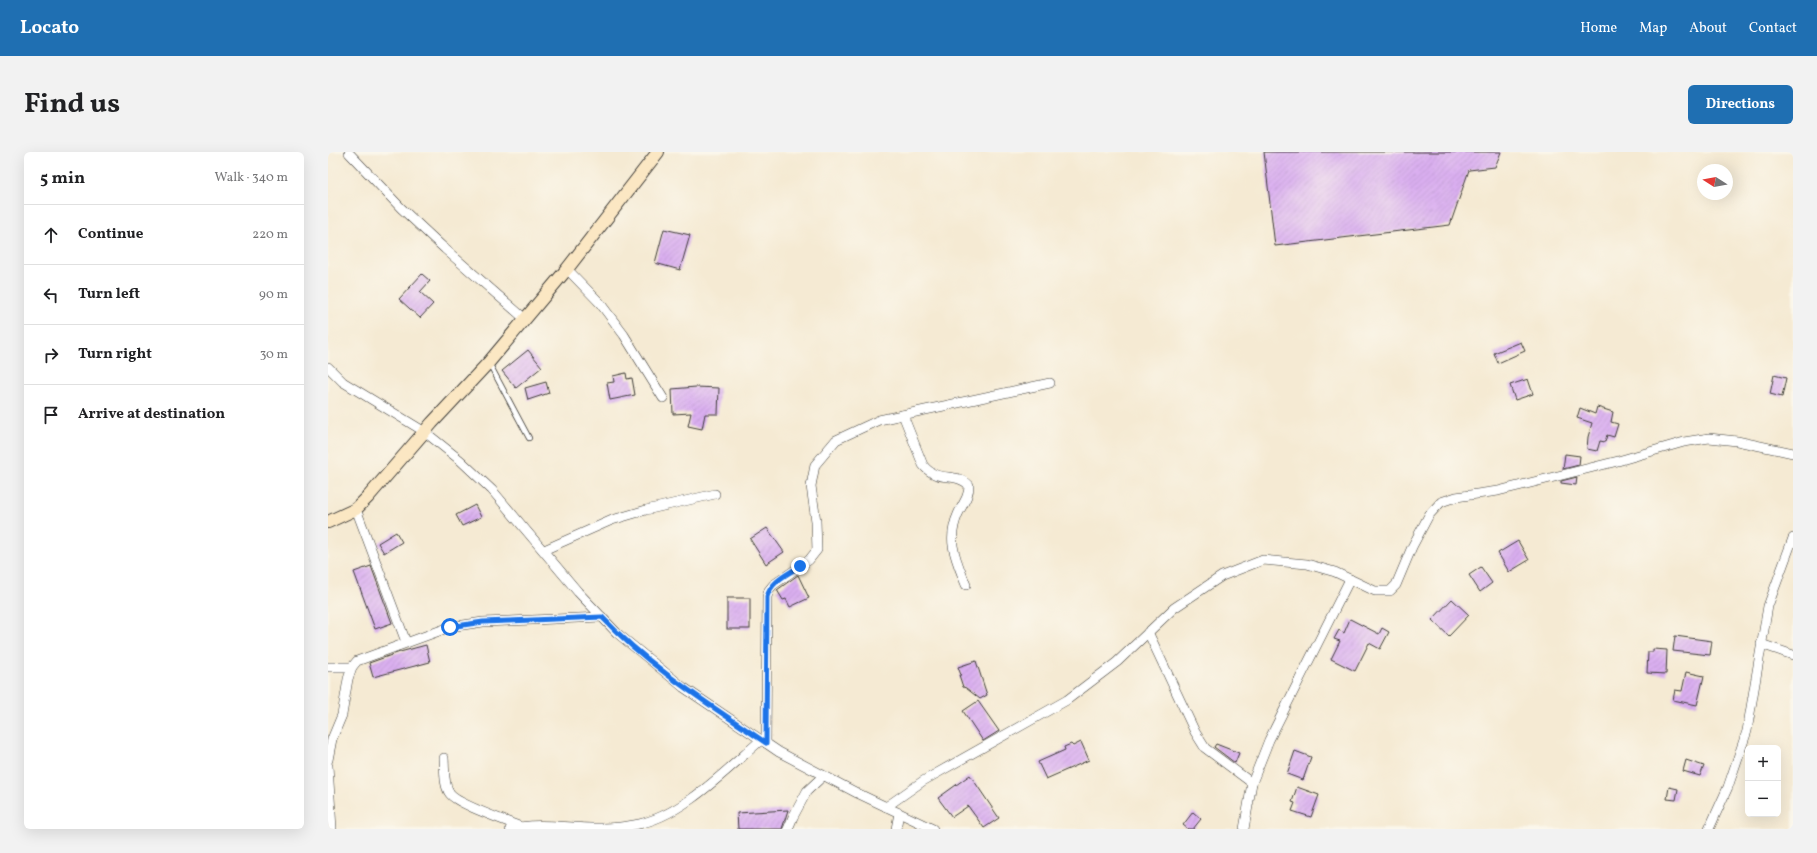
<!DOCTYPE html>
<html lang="en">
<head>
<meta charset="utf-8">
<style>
	body { margin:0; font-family:Vollkorn,serif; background:#f2f2f2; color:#202124 }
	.controls { position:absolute; right:12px; bottom:12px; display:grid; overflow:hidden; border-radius:6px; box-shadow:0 4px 16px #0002 }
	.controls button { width:36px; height:36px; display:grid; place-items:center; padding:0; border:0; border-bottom:1px solid #e0e0e0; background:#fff; color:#202124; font:20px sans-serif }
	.compass { position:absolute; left:1369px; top:12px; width:36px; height:36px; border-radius:50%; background:#fff; box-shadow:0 4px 16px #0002; rotate:281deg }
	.stop { position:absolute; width:12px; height:12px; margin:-9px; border:3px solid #1a73e8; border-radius:50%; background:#fff }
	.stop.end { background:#1a73e8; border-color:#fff; box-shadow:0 1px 4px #0008 }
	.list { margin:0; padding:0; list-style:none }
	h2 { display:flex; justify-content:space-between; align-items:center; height:52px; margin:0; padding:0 16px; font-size:17px }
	h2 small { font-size:13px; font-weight:400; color:#757577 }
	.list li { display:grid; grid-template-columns:26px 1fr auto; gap:12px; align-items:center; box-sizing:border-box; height:60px; padding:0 16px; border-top:1px solid #e0e0e0 }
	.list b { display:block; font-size:15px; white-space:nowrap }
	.list em { font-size:13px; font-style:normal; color:#757577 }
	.icon { flex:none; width:22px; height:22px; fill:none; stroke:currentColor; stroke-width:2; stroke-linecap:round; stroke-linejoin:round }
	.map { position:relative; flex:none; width:1465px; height:677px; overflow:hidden; border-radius:6px }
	header { display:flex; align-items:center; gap:24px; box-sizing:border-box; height:56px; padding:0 20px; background:#1f6fb2; color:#fff }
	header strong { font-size:19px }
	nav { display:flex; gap:22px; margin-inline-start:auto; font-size:14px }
	.intro { display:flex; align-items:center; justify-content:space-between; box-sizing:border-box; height:96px; padding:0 24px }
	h1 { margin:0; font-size:28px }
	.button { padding:10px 18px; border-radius:6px; background:#1f6fb2; color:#fff; font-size:14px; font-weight:700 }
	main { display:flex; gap:24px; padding:0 24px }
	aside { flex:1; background:#fff; border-radius:6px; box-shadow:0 4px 16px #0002 }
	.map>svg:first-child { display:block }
</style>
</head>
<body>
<header>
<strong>Locato</strong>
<nav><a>Home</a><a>Map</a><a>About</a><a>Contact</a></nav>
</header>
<div class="intro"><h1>Find us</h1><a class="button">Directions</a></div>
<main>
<aside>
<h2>5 min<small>Walk · 340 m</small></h2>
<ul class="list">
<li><svg class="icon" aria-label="ahead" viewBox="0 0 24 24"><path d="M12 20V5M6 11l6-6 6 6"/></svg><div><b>Continue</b></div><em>220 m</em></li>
<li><svg class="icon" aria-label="left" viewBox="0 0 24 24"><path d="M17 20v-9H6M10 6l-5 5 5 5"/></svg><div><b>Turn left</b></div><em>90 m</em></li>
<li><svg class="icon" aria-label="right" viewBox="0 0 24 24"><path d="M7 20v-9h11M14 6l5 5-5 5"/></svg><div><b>Turn right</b></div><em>30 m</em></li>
<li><svg class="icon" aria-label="arrive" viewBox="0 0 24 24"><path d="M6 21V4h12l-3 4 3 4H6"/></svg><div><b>Arrive at destination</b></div></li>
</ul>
</aside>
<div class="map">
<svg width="1465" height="677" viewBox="0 0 1465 677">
	<defs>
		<pattern id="building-hatch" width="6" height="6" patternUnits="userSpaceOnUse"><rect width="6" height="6" fill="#daaff0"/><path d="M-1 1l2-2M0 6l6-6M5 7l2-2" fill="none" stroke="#ba96cd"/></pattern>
	</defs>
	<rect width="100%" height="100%" fill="#fbf7ec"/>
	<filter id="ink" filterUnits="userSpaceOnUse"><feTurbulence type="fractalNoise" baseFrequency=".025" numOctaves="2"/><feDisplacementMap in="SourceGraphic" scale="8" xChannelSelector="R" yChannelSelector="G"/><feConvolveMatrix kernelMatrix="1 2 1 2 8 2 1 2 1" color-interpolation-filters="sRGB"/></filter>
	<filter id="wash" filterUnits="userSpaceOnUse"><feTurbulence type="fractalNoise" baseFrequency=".012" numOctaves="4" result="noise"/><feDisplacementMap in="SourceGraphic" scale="16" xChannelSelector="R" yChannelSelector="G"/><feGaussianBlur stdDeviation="0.9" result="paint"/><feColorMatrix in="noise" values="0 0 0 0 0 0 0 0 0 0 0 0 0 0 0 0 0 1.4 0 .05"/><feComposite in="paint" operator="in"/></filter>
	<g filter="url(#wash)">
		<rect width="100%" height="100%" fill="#f5ead3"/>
		<g id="blocks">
			<g fill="url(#building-hatch)">
				<polygon points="936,0 1173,0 1167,15 1141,18 1122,73 947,94"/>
				<polygon points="336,77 362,83 352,118 327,111"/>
				<polygon points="94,122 102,129 92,140 105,152 92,166 71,147"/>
				<polygon points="1193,190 1197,199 1170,211 1166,201"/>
				<polygon points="200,198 214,215 188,236 174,219"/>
				<polygon points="298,221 299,227 304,226 307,243 282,248 279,231 286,230 285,224"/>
				<polygon points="1446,223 1458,226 1454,245 1442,242"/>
				<polygon points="1200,227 1205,242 1187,248 1182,233"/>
				<polygon points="218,230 221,241 200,248 197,236"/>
				<polygon points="368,235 391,236 390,262 377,262 374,277 360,274 363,261 345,262 344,237"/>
				<polygon points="1269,255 1285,260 1283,270 1290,272 1286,285 1279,283 1277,290 1272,289 1269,299 1259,297 1260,285 1264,271 1249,266 1252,256 1267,262"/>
				<polygon points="1237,302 1252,304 1251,313 1235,317"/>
				<polygon points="1249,325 1248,333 1233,331 1233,329"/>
				<polygon points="147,353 153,365 134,374 128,363"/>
				<polygon points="439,376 456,400 438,412 422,387"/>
				<polygon points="68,380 74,390 56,401 50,391"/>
				<polygon points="1190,389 1201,408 1181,420 1170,401"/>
				<polygon points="43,414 64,471 47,477 26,420"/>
				<polygon points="1153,415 1164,431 1152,440 1141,423"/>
				<polygon points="470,423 481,446 462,455 458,447 455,448 449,438"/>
				<rect x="399" y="446" width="23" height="31"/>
				<polygon points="1124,447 1141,463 1121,484 1104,468"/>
				<polygon points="1022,467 1051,482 1054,476 1061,480 1052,497 1041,491 1027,519 1003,507 1012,489 1006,487 1011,478 1016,481"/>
				<polygon points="1347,484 1384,489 1382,503 1345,499"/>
				<polygon points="98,493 102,510 45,525 41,511 72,500"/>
				<polygon points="1325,497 1339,498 1338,522 1319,521 1320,500 1325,500"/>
				<polygon points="648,509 659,543 652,547 638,536 635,535 631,523 633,523 630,515"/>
				<polygon points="1358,520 1376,524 1369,553 1345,548 1347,538 1354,539"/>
				<polygon points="650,549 671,579 655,589 635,559"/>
				<polygon points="753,590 761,608 718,627 710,610 737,598 736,595 743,592 745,594"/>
				<polygon points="888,592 911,601 907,611 886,595"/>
				<polygon points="967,599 983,605 975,628 959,622"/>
				<polygon points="1358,608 1376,614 1372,624 1355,619"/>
				<polygon points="642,623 671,666 656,676 640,654 624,665 610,646"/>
				<polygon points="969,635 991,643 983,665 964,659 967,651 964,650"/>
				<polygon points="1341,635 1350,637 1348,648 1339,647"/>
				<polygon points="460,658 454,677 410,677 409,661"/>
				<polygon points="865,660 873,667 865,677 860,677 855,673"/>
			</g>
		</g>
	</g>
	<g filter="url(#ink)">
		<use href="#blocks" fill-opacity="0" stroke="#3d3b37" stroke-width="1"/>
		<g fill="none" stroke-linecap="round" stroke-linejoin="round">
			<g stroke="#3d3b37" stroke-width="6">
				<polyline id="lane" points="161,211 201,286"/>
			</g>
			<g stroke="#3d3b37" stroke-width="10">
				<g id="street">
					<polyline points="21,1 73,56 117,97 197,167"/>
					<polyline points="239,117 272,151 296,183 335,246"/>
					<polyline points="0,215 15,230 97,280 132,308 164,338 250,440 289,481 355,535 451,600 529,641 605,677"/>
					<path d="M 575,263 L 595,313 C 610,332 627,319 641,333 C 641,345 635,351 630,362 C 618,389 628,407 638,433"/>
					<polyline points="28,357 78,490"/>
					<polyline points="216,398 284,368 318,358 387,342"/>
					<polyline points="820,480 867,580 877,596 924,631"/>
					<polyline points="1433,492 1465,503"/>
					<polyline points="0,515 24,515"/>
					<polyline points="438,591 439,445 441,438 445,433 481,408 489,398 488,369 483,334 487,313 508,288 551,268 722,231"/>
					<path d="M 116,606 C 117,617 115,633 122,642 C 129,652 179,669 193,675"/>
					<polyline points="0,608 4,587 14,563 20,527 24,515 29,509 122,475 155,470 274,465"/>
					<polyline points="0,614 4,677"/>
					<polyline points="558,655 595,629 739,548 789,510 846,456 894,424 935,408 979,412 1007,420 1047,439 1062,439 1068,433 1084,395 1101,363 1113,350 1128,345 1170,339 1290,309 1356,290 1381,286 1409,289 1465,301"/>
					<path d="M 182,677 C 213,669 243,677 273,676 C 284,676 296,675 306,673 C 354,665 398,618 433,588"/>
					<polyline points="460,677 465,665 479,639 495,624"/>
					<polyline points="568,677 571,661"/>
					<polyline points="916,677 924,631 941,588 1022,427"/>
					<polyline points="1381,677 1400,635 1419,579 1440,454 1465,386"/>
				</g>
			</g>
			<g stroke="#3d3b37" stroke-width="14">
				<polyline id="secondary" points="0,370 28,357 40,345 104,271 161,210 239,117 330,0"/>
			</g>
			<use href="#lane" stroke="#fff" stroke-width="4.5"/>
			<use href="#street" stroke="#fff" stroke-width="9"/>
			<use href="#secondary" stroke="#fbe7c3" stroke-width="12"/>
		</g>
	</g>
	<g fill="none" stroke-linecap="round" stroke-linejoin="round" filter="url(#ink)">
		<path stroke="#1a73e8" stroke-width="5" d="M 122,475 L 155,470 L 274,465 C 322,516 381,552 438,591 L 439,445 C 443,429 460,422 472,414"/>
	</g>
</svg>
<div class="controls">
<button>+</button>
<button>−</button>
</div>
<svg class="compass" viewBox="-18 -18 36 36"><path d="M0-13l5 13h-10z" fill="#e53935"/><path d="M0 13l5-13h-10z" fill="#757577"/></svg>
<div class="stop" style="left:122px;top:475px"></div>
<div class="stop end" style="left:472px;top:414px"></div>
</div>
</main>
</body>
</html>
